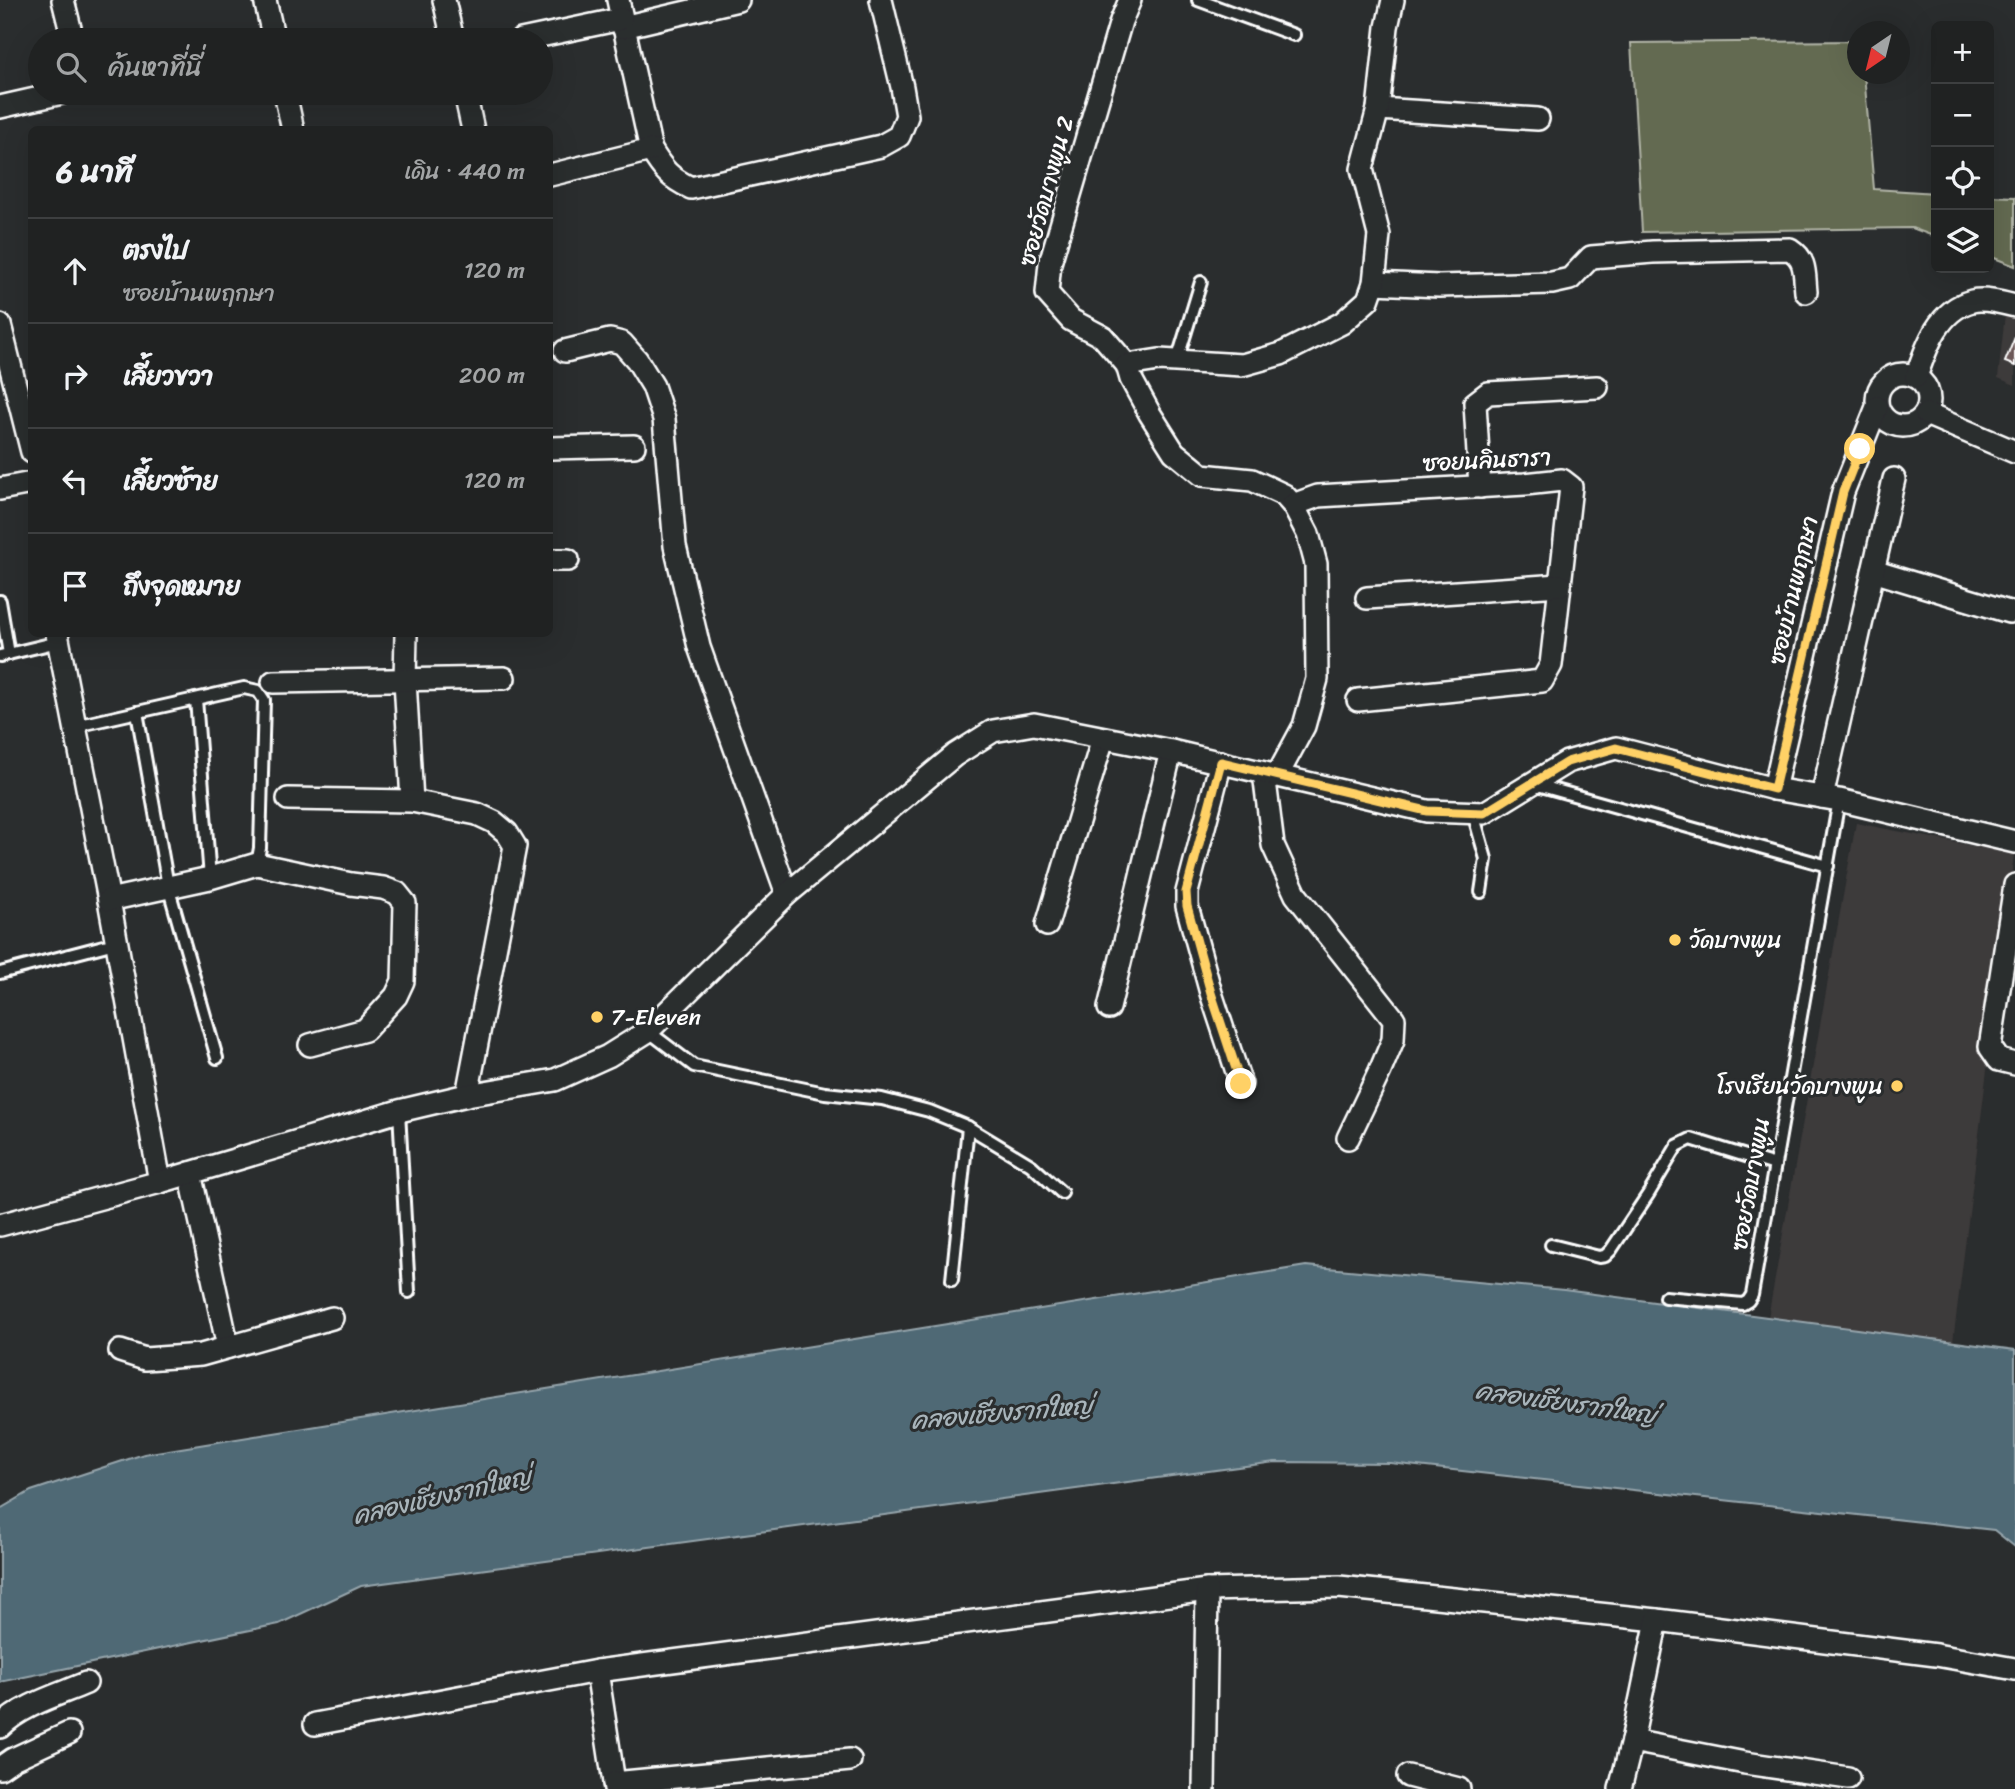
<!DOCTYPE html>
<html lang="th">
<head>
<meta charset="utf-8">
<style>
	body { margin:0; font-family:Sriracha,"Playpen Sans Thai",sans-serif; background:#282a2a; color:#f1f3f6 }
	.controls { position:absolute; right:21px; top:21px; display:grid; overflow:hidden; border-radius:10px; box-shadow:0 7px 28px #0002 }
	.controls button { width:63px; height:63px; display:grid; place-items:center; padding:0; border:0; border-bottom:2px solid #3d3f40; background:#202222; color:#f1f3f6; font:35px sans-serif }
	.compass { position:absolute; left:1847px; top:21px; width:63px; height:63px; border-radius:50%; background:#202222; box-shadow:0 7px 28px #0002; rotate:215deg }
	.stop { position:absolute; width:21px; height:21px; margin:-16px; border:5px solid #ffd166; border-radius:50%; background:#fff }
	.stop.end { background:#ffd166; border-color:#fff; box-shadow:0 2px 7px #0008 }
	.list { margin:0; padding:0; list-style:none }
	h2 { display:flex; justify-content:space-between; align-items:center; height:91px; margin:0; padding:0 28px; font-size:30px }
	h2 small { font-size:23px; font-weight:400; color:#a2a4a5 }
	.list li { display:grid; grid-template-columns:46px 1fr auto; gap:21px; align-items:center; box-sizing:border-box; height:105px; padding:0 28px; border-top:2px solid #3d3f40 }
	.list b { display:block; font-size:26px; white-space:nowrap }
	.list p { margin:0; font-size:23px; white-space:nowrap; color:#a2a4a5 }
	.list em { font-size:23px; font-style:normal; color:#a2a4a5 }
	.icon { flex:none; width:38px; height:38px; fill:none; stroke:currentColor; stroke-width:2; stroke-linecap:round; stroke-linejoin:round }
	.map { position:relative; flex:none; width:2015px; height:1789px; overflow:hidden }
	.search { position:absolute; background:#202222; box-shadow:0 7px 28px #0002; left:28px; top:28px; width:525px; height:77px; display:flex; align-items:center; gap:18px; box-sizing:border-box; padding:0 24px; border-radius:38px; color:#a2a4a5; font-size:26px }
	.panel { position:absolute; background:#202222; box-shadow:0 7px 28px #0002; left:28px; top:126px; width:525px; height:511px; border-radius:10px }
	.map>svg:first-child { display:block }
</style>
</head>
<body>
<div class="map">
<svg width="2015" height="1789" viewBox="0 0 2015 1789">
	<rect width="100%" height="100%" fill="#2a2d2e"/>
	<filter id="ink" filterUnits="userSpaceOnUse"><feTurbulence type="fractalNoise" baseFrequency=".0143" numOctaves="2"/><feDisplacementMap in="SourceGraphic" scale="14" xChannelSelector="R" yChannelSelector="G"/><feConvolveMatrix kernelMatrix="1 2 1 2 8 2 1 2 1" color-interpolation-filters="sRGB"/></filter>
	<g filter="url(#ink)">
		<g fill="#3e3a3b">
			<polygon points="2005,314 2015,317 2015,385 1998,378"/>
			<polygon points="1856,823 2014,854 1953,1342 1768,1318"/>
		</g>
		<g fill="#646b51" stroke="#b2b5a8" stroke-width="2">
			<polygon points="1857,41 1857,74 1864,74 1874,189 1936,193 1936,237 1912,228 1642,232 1631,43"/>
			<polygon points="1989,196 2015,197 2015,266 1989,256"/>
		</g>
		<polygon fill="#506975" stroke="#96a5ac" stroke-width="2" points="1306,1266 1564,1290 2015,1350 2015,1547 1994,1530 1390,1463 1275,1462 361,1586 279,1624 0,1682 0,1509 31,1491 144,1454"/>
		<polygon fill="#6c5959" stroke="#fff" stroke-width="2" points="2015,337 2015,366 2005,362"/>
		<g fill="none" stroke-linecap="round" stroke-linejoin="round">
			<g stroke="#fff" stroke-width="16">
				<g id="service">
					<polyline points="1198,0 1294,35"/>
					<polyline points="1177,361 1201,282"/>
					<polyline points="0,601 9,654"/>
					<polyline points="0,656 58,642"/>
					<polyline points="196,699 210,878"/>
					<polyline points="137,712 168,886 217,1058"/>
					<polyline points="76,726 244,688 258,691 264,700 260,848 257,864"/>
					<polyline points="1534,784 1828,866"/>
					<polyline points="1473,813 1486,859 1481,892"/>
					<polyline points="0,973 115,943"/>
					<polyline points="648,1031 694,1066 825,1093 882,1099 929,1111 968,1127 1031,1165 1062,1193"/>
					<polyline points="399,1111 409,1292"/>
					<polyline points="1551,1245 1599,1257 1605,1256 1611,1250 1649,1193 1677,1146 1691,1139 1775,1165"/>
					<polyline points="952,1280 968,1127"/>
					<polyline points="1665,1297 1743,1304 1748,1301 1752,1295 1839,800"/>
				</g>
			</g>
			<g stroke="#fff" stroke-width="26">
				<g id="minor">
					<polyline points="63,0 73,40"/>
					<polyline points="265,0 274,40"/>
					<polyline points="444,0 453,40"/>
					<path d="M 618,0 L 651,150 C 663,170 670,178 691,188 L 881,146 L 899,136 L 907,116 L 902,87 L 881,0"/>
					<polyline points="1130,0 1121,21 1050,263 1047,293 1071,320 1103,337 1127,365 1131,379 1150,414 1174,452 1202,475 1252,480 1284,495 1293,505 1308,534 1316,564 1317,679 1304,726 1277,776"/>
					<polyline points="623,27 738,0"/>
					<polyline points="521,40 621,19"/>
					<polyline points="285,93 293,130"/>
					<polyline points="465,93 473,130"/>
					<polyline points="0,107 62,93"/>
					<polyline points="1378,109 1538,119"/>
					<polyline points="550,175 651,150"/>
					<path d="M 1374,283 L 1439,286 L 1552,283 L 1570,279 L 1591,257 L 1653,252 L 1790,249 C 1807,260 1804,274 1806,292"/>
					<polyline points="0,325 32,452"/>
					<polyline points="565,351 610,340 622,343 637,360 653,386 664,419 675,546 699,647 787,894"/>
					<polyline points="1127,365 1159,360 1242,365 1281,354 1342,323 1368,300 1374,283 1379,235 1362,169 1378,109 1387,27 1393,0"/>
					<circle cx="1903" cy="400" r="26"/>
					<path d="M 1916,377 C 1926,348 1938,310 1972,301 C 1984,298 2003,303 2015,306"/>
					<polyline points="1926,414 2015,452"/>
					<polyline points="550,448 634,446"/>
					<polyline points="1480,487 1475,403 1488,393 1597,387"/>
					<polyline points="0,489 32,483"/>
					<polyline points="1293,505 1318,496 1525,484 1562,480 1571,487 1551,665 1542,681 1358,700"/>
					<polyline points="550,560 568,560"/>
					<polyline points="1873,571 2009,612"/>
					<polyline points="1367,598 1560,585"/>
					<polyline points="57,634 109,900 160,1182"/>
					<polyline points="406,634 405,680 412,801"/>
					<polyline points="273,682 504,678"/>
					<polyline points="1221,762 1187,892 1187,906 1211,993 1241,1084"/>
					<polyline points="1264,773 1273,845 1296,895 1394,1019 1393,1040 1380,1071 1348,1138"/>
					<polyline points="1774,789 1843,492 1877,407"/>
					<polyline points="1822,797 1894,479"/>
					<polyline points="288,799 412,801 477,814 494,822 507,833 515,846 467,1095"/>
					<polyline points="2015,885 1990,1047 1999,1060 2015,1064"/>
					<polyline points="109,900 210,878 257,864 351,884 383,888 397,893 405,903 403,981 396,996 365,1030 310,1045"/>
					<polyline points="1047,925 1103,738"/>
					<polyline points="1109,1008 1171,751"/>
					<polyline points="190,1173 228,1347"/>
					<polyline points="0,1225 160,1182 399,1111 467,1095 555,1080 608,1056 648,1031 787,894 955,755 993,731 1034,724 1171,751 1427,811 1484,813 1567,762 1616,748 1774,789 1839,800 2015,842"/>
					<polyline points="120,1351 145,1359 201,1355 332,1318"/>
					<polyline points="597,1671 615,1789"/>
					<polyline points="315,1724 597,1671 1207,1590 1339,1587 1657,1620 1936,1655 2015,1669"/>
					<path d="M 0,1727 C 22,1705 58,1695 86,1683"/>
					<polyline points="1632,1741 1745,1763 1848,1778"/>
					<polyline points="0,1768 13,1759 69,1733"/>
					<polyline points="1408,1776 1459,1789"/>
					<polyline points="614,1783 850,1760"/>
					<polyline points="1204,1789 1207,1590"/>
					<polyline points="1620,1789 1632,1741 1657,1620"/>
				</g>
			</g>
			<use href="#service" stroke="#2a2d2e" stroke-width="10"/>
			<use href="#minor" stroke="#2a2d2e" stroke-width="21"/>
		</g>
	</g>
	<g fill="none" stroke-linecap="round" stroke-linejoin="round" filter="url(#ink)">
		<polyline stroke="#ffd166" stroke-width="9" points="1241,1084 1211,993 1187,906 1186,892 1221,762 1427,811 1484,813 1567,762 1616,748 1774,789 1843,492 1860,449"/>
	</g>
	<g fill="#ffd166" stroke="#2a2d2e" stroke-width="2.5">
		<circle cx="1675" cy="940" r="7"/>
		<circle cx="597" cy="1017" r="7"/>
		<circle cx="1897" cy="1086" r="7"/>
	</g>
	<g text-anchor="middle" stroke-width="6" stroke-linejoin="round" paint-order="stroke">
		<g font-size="23" fill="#fff" stroke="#2a2d2e">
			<text transform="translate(1046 191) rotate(-75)" y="8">ซอยวัดบางพูน 2</text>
			<text transform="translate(1487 460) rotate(-3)" y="8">ซอยนลินธารา</text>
			<text transform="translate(1793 590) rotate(-77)" y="8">ซอยบ้านพฤกษา</text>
			<text transform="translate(1750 1184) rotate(-80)" y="8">ซอยวัดบางพูน</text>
		</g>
		<g font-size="23" fill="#fff" stroke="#2a2d2e" text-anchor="start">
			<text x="1689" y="948">วัดบางพูน</text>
			<text x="611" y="1025">7-Eleven</text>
			<text x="1883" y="1094" text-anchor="end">โรงเรียนวัดบางพูน</text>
		</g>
		<g font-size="24" font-style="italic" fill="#a8b4ba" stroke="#2a2d2e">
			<text transform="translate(1566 1403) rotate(8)" y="8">คลองเชียงรากใหญ่</text>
			<text transform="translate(1002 1413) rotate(-5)" y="8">คลองเชียงรากใหญ่</text>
			<text transform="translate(442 1496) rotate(-13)" y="8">คลองเชียงรากใหญ่</text>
		</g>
	</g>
</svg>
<div class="controls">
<button>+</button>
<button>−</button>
<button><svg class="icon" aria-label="locate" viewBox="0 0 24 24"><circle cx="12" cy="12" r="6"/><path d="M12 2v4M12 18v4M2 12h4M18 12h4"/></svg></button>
<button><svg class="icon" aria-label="layers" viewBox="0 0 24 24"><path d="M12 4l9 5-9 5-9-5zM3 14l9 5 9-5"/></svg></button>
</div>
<svg class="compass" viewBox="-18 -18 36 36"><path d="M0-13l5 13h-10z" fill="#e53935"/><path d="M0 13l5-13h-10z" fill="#a2a4a5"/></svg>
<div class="stop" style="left:1860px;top:449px"></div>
<div class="stop end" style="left:1241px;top:1084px"></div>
<div class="search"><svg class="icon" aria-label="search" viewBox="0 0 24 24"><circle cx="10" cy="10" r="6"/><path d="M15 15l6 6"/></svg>ค้นหาที่นี่</div>
<section class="panel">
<h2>6 นาที<small>เดิน · 440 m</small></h2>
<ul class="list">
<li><svg class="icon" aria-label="ahead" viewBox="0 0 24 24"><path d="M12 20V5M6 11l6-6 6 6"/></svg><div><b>ตรงไป</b><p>ซอยบ้านพฤกษา</p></div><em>120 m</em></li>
<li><svg class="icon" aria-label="right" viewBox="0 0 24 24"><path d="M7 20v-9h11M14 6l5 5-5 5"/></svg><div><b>เลี้ยวขวา</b></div><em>200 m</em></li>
<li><svg class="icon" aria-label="left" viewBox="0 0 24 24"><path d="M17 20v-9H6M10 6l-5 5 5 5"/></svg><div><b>เลี้ยวซ้าย</b></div><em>120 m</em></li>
<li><svg class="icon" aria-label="arrive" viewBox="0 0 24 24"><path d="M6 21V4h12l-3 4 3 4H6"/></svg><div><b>ถึงจุดหมาย</b></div></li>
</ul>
</section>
</div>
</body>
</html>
